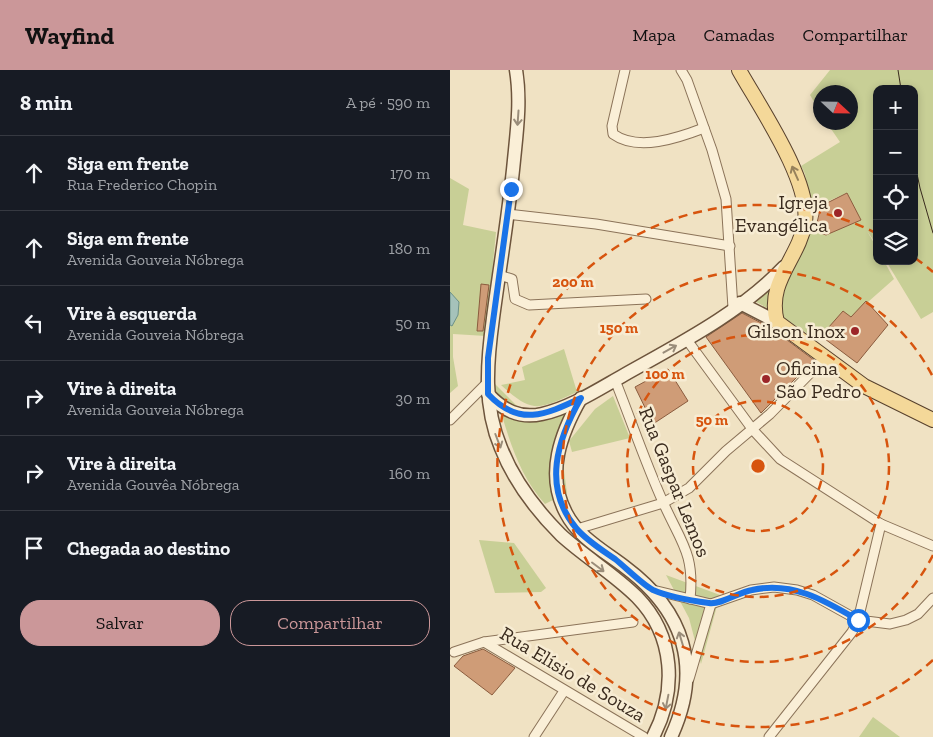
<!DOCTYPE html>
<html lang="pt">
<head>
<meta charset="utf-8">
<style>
	body { margin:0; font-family:"Zilla Slab",serif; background:#20242c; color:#f1f3f6 }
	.controls { position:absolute; right:15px; top:15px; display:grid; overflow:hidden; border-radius:10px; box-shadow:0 2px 8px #0003 }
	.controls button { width:45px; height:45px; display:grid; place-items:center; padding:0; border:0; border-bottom:1px solid #363941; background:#171b24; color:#f1f3f6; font:25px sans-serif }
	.compass { position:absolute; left:363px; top:15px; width:45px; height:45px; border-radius:50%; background:#171b24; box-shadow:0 2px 8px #0003; rotate:112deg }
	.stop { position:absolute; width:15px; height:15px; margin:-11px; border:4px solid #1a73e8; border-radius:50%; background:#fff }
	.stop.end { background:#1a73e8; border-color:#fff; box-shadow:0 1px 5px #0008 }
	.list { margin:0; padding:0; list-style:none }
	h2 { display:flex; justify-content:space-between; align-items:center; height:65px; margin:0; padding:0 20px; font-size:21px }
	h2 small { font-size:16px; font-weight:400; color:#9ea1a6 }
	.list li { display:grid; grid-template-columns:32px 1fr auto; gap:15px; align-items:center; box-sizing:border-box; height:75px; padding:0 20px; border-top:1px solid #363941 }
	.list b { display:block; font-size:19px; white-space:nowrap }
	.list p { margin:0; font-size:16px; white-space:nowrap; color:#9ea1a6 }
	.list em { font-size:16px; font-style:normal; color:#9ea1a6 }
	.actions { display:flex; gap:10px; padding:15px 20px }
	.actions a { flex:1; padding:11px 0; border:1px solid #cb9799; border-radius:20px; text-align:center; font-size:18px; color:#cb9799 }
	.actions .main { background:#cb9799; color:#111 }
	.icon { flex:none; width:28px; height:28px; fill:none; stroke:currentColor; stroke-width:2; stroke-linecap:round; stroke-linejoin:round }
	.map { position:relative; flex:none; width:483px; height:667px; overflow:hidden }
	header { display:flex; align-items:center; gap:30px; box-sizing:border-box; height:70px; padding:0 25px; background:#cb9799; color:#111 }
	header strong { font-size:24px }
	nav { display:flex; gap:28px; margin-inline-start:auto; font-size:18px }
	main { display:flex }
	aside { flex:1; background:#171b24 }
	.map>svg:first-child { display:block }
</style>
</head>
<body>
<header>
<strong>Wayfind</strong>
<nav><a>Mapa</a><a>Camadas</a><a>Compartilhar</a></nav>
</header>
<main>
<aside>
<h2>8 min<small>A pé · 590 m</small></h2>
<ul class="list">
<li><svg class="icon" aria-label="ahead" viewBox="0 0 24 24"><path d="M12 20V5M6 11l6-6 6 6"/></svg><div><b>Siga em frente</b><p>Rua Frederico Chopin</p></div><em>170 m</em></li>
<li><svg class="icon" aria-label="ahead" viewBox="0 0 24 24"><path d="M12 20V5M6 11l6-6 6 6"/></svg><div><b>Siga em frente</b><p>Avenida Gouveia Nóbrega</p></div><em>180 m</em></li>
<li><svg class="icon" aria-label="left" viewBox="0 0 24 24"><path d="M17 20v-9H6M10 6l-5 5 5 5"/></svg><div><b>Vire à esquerda</b><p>Avenida Gouveia Nóbrega</p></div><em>50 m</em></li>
<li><svg class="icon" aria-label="right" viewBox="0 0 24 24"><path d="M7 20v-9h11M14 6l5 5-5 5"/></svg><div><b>Vire à direita</b><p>Avenida Gouveia Nóbrega</p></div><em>30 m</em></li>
<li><svg class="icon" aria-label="right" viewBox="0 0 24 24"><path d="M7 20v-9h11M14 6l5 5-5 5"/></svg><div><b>Vire à direita</b><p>Avenida Gouvêa Nóbrega</p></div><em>160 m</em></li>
<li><svg class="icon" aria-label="arrive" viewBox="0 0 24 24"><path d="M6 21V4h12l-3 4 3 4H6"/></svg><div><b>Chegada ao destino</b></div></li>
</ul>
<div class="actions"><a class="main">Salvar</a><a>Compartilhar</a></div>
</aside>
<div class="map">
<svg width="483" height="667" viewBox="0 0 483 667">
	<rect width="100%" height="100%" fill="#f0e2c3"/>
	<g fill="#c8cf96">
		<polygon points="380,0 483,0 483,242 471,249 436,191 464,191 464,19 427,19 427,175 417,161 427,178 427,191 434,191 444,209 401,247 393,241 368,271 330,245 297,227 334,200 356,158 376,165 411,150 397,123 360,139 355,104 351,96 390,72 377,53 400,52 400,22 370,22 370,42 360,25"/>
		<polygon points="0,108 19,119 13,155 46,162 36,266 3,264 3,287 8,316 0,323"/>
		<path d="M 114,279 L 127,322 C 89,339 84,345 51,315 L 75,310 L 72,297 Z"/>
		<path d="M 42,311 L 71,340 L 90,341 L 134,326 L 112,386 L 117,423 L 95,434 C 64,400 55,354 42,311 Z"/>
		<polygon points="163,326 180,368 122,382 119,371 145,339"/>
		<polygon points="29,470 64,473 96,518 91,522 45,523"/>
		<polygon points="216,505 270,525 251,594 239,548"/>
		<polygon points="423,647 450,667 409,667"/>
	</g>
	<polygon fill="#a5c2ba" stroke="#6c9188" points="0,222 9,232 8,245 2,256 0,255"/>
	<g fill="#cf9c77" stroke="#8b5c3e">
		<polygon points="397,123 411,150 376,165 365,161 371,136"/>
		<polygon points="31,214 39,215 33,261 27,261"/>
		<polygon points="416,231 438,255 407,293 371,266 393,241 401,247"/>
		<polygon points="292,243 321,258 364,290 311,343 256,267"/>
		<polygon points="218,299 238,331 203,354 185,317"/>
		<polygon points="33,579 65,598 42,625 4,596 13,586"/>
	</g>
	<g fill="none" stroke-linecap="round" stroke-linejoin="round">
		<g stroke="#8b7359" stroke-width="11">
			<g id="street">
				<path d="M 175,0 L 162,56 L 163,64 C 188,82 228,68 254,58"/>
				<polyline points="231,0 237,10 262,80 276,129 283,238"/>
				<polyline points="57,144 146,154 280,176"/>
				<polyline points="49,205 62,209 65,229 79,235 196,229"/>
				<polyline points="237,270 303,360 330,389 431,454 483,476"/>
				<path d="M 165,310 C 181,350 195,392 213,432 C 230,471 245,483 240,529"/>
				<polyline points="0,350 38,312"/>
				<polyline points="127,459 213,433 239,418 276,381 320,344 375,288"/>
				<polyline points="203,520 261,534 301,520 324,517 347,520 363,525 408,550 440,554 456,550 468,544 483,528"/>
				<polyline points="34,572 194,667"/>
				<polyline points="4,582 34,572 183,552"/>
				<polyline points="239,609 261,534"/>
				<polyline points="84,667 114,621"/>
				<polyline points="319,667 402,562 408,550 431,454"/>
			</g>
		</g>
		<g stroke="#6d543c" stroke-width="15">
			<g id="secondary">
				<path d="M 66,0 C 71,30 67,60 64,90 C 59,143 50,195 43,248 C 37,292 33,336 51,378 C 64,411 86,440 111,465 C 135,487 164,504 187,527 C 225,566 227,621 203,667"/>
				<polyline points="290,233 327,252"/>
				<path d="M 38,324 C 53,340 69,349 92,344 C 120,338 149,319 174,305 C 229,274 290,243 334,197"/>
				<path d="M 131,328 C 111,363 95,404 116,443 C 128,467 154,481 175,497 C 234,541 253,598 221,667"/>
			</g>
		</g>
		<g stroke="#58412d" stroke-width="16">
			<path id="primary" d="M 289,0 C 309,36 361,111 355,152 C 349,189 316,211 327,252 L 414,316 L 483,350"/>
		</g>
		<use href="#street" stroke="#faefd7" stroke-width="9"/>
		<use href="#secondary" stroke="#faefd7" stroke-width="12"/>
		<use href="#primary" stroke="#f4d899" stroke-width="14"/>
		<g stroke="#3a2b1e" stroke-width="1">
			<polyline points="448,0 451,19"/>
			<polyline points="464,90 470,118 483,163"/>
		</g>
	</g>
	<defs><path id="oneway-shaft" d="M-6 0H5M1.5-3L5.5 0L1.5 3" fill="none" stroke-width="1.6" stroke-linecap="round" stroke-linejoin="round" transform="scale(1.25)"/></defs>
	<g stroke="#9a8d7a">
		<use href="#oneway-shaft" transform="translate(68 48) rotate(94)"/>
		<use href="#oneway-shaft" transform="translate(220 279) rotate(-29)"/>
		<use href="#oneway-shaft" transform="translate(48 371) rotate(69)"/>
		<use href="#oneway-shaft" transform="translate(148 497) rotate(37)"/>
		<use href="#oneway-shaft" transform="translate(231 569) rotate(-107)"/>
		<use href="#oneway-shaft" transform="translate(217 632) rotate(101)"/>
	</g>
	<use stroke="#97825c" href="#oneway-shaft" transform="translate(345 103) rotate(-114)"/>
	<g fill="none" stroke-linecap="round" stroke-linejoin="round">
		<path stroke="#1a73e8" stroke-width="6" d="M 61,119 L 38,288 L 38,324 C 69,357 95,345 131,328 C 107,370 92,417 126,458 C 137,471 152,480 165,489 C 175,497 193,515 203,520 C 217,526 244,531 259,533 C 271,535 289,522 302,520 C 342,511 374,530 408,550"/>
	</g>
	<g fill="none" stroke="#d7540e" stroke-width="2.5" stroke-dasharray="9 6">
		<circle cx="308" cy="396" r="65"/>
		<circle cx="308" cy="396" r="131"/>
		<path d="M483 485A196 196 0 1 1 483 307"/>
		<path d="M483 590A261 261 0 1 1 426 163M465 188A261 261 0 0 1 483 202"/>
	</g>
	<g fill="#9c2628" stroke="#f7ecd3" stroke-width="2">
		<circle cx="388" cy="143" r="5"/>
		<circle cx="405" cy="261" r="5"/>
		<circle cx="316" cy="309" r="5"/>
	</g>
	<g text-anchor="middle" stroke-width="5" stroke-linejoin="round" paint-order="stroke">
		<g font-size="20" fill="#3a2b1e" stroke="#f7ecd3" text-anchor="end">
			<text x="378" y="139">Igreja<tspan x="378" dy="23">Evangélica</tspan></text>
			<text x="395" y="268">Gilson Inox</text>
			<text x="326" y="305" text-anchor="start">Oficina<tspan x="326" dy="23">São Pedro</tspan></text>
		</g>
		<g font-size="20" fill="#3a2b1e" stroke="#f7ecd3">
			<text transform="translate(225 412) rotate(68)" y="7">Rua Gaspar Lemos</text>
			<text transform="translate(123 604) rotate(31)" y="7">Rua Elísio de Souza</text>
		</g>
	</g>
	<circle cx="308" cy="396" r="8" fill="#d7540e" stroke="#f7ecd3" stroke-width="2.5"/>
	<g font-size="15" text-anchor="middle" font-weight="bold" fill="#d7540e" stroke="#f7ecd3" stroke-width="5" stroke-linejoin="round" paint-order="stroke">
		<text x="123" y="217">200 m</text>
		<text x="169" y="263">150 m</text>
		<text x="215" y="309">100 m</text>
		<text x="262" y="355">50 m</text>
	</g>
</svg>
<div class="controls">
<button>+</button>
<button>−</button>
<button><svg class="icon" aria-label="locate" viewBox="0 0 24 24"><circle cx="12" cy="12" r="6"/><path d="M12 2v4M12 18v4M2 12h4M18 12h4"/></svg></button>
<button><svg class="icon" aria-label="layers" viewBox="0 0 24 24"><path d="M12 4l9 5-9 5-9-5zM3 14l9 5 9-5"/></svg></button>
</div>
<svg class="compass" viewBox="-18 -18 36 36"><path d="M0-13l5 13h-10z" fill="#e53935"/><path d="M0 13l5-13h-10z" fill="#9ea1a6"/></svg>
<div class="stop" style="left:408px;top:550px"></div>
<div class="stop end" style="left:61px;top:119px"></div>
</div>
</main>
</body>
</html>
